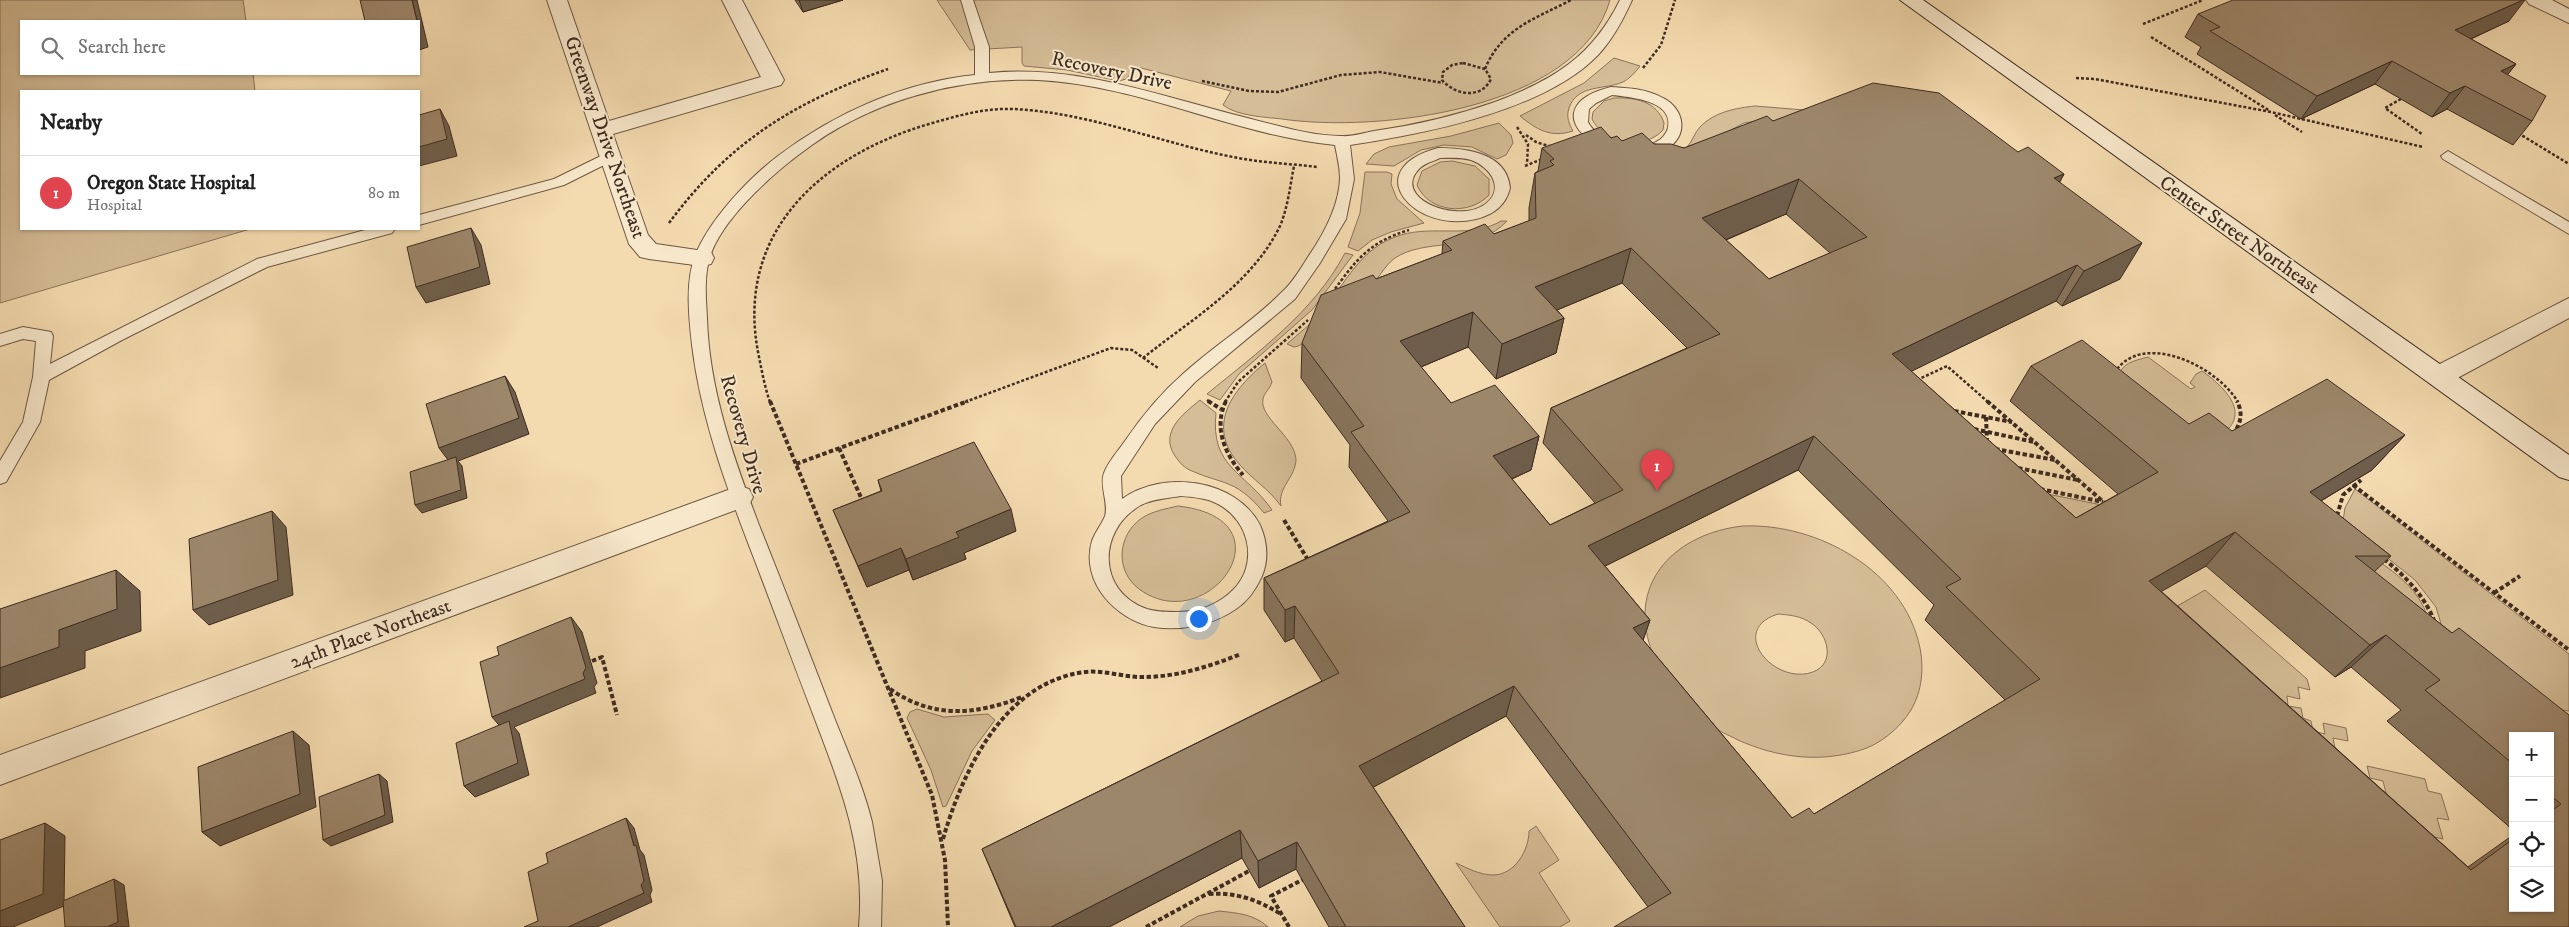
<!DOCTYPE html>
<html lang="en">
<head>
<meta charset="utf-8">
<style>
	body { margin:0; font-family:"IM FELL DW Pica",serif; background:#f2f2f2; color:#222 }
	.controls { position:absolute; right:15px; bottom:15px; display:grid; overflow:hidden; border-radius:0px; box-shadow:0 1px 4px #0004 }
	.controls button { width:45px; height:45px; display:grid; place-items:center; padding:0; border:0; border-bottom:1px solid #e0e0e0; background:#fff; color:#222; font:25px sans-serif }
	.you { position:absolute; left:1198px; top:618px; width:18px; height:18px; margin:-12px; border:4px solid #fff; border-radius:50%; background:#1a73e8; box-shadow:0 0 0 8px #1a73e833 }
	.badge { display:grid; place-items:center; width:32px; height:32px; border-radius:50%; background:#2563eb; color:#fff; font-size:16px; font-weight:700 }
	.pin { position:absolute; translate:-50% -41px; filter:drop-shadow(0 1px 2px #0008) }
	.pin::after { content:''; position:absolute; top:26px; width:18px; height:15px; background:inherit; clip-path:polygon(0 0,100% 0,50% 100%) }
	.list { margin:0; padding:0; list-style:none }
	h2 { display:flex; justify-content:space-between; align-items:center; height:65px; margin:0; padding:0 20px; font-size:21px }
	h2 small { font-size:16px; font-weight:400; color:#767676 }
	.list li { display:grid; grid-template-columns:32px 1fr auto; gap:15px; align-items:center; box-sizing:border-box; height:75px; padding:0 20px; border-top:1px solid #e0e0e0 }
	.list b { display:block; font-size:19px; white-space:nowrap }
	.list p { margin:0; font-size:16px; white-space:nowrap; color:#767676 }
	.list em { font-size:16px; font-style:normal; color:#767676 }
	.icon { flex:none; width:28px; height:28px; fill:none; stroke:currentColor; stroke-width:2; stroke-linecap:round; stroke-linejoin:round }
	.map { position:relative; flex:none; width:2569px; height:927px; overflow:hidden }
	.search { position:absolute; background:#fff; box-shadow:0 1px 4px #0004; left:20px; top:20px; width:400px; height:55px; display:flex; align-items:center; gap:12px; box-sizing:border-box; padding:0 18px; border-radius:0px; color:#767676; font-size:19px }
	.panel { position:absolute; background:#fff; box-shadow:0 1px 4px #0004; left:20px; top:90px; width:400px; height:140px; border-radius:0px }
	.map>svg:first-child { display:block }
</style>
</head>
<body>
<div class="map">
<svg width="2569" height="927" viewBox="0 0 2569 927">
	<rect width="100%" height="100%" fill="#f4dbaf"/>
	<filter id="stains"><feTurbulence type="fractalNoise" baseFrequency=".004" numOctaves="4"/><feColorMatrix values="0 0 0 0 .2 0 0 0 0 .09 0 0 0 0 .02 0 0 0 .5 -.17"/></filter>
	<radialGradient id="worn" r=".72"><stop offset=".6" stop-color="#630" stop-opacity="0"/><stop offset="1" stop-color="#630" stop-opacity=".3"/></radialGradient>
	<g fill="#d5bd97" stroke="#8a745c" fill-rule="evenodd">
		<polygon points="0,0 243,0 246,21 21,21 21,74 253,74 255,91 21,91 21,229 250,229 0,303"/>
		<path d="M 937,0 L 1610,0 C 1579,110 1376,133 1282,119 C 1264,117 1237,116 1223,105 L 1231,91 L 1137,67 L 1126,79 L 1119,81 L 1067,70 L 1024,66 L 1022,63 L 1022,47 L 970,50 Z"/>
		<path d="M 1614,58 L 1640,66 C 1636,72 1629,79 1623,82 C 1605,90 1577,84 1569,108 C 1566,117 1569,124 1573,131 C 1551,138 1537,130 1520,116 L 1584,83 Z"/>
		<path d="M 1614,98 C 1634,97 1657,101 1664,123 L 1663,130 C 1644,151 1604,144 1592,119 L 1593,112 L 1604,101 Z"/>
		<path d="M 1755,106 L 1804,110 L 1796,123 L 1763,120 L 1744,123 L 1723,134 L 1687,147 C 1693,141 1694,133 1700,127 C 1714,112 1736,108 1755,106 Z"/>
		<polygon points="1499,123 1511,135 1513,143 1506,155 1497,159 1472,147 1444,145 1421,150 1394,166 1366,164 1374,154 1389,147 1451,136"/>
		<path d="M 1452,161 L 1475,166 L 1489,179 L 1489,195 C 1469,216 1429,213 1417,185 L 1422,171 L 1440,162 Z"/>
		<polygon points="1365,172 1387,172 1392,174 1391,184 1397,199 1424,223 1391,232 1372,240 1358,251 1348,247 1360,213"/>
		<path d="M 1501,221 L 1507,221 C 1477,253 1434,238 1400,255 C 1386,262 1382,275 1371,285 C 1354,302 1332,314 1314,331 C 1307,337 1304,346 1294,347 L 1287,344 C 1298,334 1311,324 1321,313 C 1346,283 1360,247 1401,235 C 1434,225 1471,239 1501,221 Z"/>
		<path d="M 1345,253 L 1353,255 L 1312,310 L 1239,374 L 1220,400 L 1207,394 C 1258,352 1314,312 1345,253 Z"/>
		<path d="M 2148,357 L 2191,389 L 2195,387 L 2190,383 L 2196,374 L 2202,371 C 2229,390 2255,419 2213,439 L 2116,389 C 2119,365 2125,363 2148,357 Z"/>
		<path d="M 1265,363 L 1272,382 C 1270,389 1264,393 1263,399 C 1259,417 1294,436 1296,459 C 1296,477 1277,488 1281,506 C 1268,488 1253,480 1240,465 C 1205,426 1232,390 1265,363 Z"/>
		<path d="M 1200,400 L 1216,413 C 1210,468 1246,472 1272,510 L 1264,513 C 1256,503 1247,494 1235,487 C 1222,480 1206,478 1192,471 C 1184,468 1180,463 1175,456 C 1159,432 1183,414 1200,400 Z"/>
		<polygon points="1993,483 2102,505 2049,534"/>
		<polygon points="2355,489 2569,654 2569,711 2538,706 2444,634 2436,607 2415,580 2380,552 2342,527 2345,508"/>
		<path d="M 1178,506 C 1295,519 1208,640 1139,589 C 1115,571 1117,535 1142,518 C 1153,511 1165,509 1178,506 Z"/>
		<path d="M 1743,526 C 1817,523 1904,570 1920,648 C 1924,669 1922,691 1911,710 C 1900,728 1880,745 1858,751 C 1817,763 1776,757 1738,740 C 1729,735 1717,731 1710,724 C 1698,712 1688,697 1677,683 C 1669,673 1655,661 1651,649 C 1627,580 1678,533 1743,526 ZM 1778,614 C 1790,615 1801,616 1811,623 C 1828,634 1836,663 1813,672 C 1774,686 1727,630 1778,614 Z"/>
		<path d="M 2358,549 C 2385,564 2420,587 2428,619 C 2430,628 2426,641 2425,650 Z"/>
		<polygon points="2205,590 2307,679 2310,690 2298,687 2300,699 2287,696 2288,706 2301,708 2303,718 2311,721 2313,731 2325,734 2323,723 2346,728 2348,741 2333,738 2335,748 2153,620"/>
		<polygon points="917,709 944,717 988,714 995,720 972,751 946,806 943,807 931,770 907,718 910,712"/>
		<polygon points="2367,766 2425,779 2428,791 2441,794 2449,820 2437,818 2443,839 2412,832 2386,793 2383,781 2370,778"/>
		<path d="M 1536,826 L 1559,860 L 1539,873 L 1570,921 L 1560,927 L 1500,927 L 1456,863 C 1467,868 1480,875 1493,875 C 1515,875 1529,850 1529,831 Z"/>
		<path d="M 1219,911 C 1237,913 1254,914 1268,927 L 1180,927 L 1198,916 Z"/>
	</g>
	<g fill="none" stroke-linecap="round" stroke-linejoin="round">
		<g stroke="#6c5744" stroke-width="2">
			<g id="service">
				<path d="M 961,0 L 973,0 L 989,47 L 989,73 C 1081,64 1168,99 1255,120 C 1283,127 1312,136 1341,136 C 1352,137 1363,133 1374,131 C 1416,125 1455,116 1495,102 C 1553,80 1592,57 1620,0 L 1632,0 C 1623,20 1613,39 1598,55 C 1544,111 1424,134 1350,145 L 1354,179 L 1346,219 L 1320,263 L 1295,299 L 1195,382 L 1155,424 L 1121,476 L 1122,499 C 1163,469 1236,479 1260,525 C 1267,541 1269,559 1262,576 C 1256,589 1248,601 1236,609 C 1213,625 1182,631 1154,627 C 1116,620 1080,582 1092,541 C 1095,532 1102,524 1105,516 C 1109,503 1099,486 1104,473 C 1108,462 1118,451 1125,441 C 1142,416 1161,393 1184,373 C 1215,345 1254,321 1283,291 C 1293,282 1301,268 1308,257 C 1324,234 1339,206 1340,178 C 1340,167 1337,156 1335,145 C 1234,135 1140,85 1038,80 C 955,77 867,102 801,153 C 770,176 719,222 709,260 C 704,279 706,299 707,318 C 709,390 734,459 759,525 C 784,587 808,650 832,712 C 846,748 863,785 872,822 L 882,881 L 881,927 L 859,927 C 866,846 839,783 811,709 C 792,660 774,610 755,561 C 728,491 701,420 692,345 C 689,318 685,282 695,256 C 709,220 748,179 778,156 C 835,113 904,82 975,75 L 975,47 ZM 1181,496 C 1193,497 1207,498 1218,504 C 1250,521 1259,564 1233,590 C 1218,605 1198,612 1177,612 C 1168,612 1157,612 1147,609 C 1097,592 1097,530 1141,505 C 1153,499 1168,498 1181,496 Z"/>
				<path d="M 1611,87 C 1629,88 1647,89 1663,98 C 1685,109 1689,137 1666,149 C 1662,152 1656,152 1651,153 C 1599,166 1530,107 1611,87 ZM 1612,95 C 1629,97 1674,100 1668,128 C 1666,134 1662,139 1656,142 C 1637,153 1598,142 1588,122 L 1589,109 L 1596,103 Z"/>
				<path d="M 1438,148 C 1466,148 1507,153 1510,188 C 1506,205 1493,215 1476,219 C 1415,234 1357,170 1438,148 ZM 1440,158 C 1450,158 1461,157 1471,160 C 1491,167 1506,190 1484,205 C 1455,224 1390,197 1420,168 C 1425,163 1434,161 1440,158 Z"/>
				<polygon points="611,151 618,156 616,159 564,185 419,225 419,215 554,179"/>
				<polygon points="2448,151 2569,222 2569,234 2443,159 2441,156"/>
				<polygon points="369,229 395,229 392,233 267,267 122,340 49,380 40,422 6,482 0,484 0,461 23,422 33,377 36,341 23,339 0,346 0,334 23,327 51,332 53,336 50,364 257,259"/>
			</g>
		</g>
		<g stroke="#6c5744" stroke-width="2">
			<g id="minor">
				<polygon points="547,0 567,0 609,121 761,77 722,0 742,0 784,80 781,85 613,134 648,235 656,244 711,252 714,258 711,264 702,266 649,259 640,257 629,244"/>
				<polygon points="2526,0 2552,0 2569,9 2569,23 2529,4"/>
				<polygon points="2569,298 2569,318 2448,383 2439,386 2430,383 2426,376 2430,369"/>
				<polygon points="739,486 749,489 753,497 749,505 0,785 0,755"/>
			</g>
		</g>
		<g stroke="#3e2b21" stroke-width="2">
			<polygon id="secondary" points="1900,0 1923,0 2569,455 2569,480 2559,477"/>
		</g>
		<g stroke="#3e2b21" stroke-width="2.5" stroke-dasharray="3 2" stroke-linecap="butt">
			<polyline points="2143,24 2203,0"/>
			<polyline points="2151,37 2270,111"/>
			<path d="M 1463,63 L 1485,69 L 1491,79 C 1481,100 1455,95 1442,80 L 1443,72 L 1452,65 Z"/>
			<polyline points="1643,68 1661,45 1675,0"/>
			<path d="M 1485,69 C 1502,28 1535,19 1571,0"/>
			<polyline points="2076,78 2095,79 2271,112 2423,147"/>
			<polyline points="1202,81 1249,91 1278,92 1341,75 1380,72 1443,83"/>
			<polyline points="2401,99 2385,108 2422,134"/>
			<polyline points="2275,115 2302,132"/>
			<polyline points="1517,127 1528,144 1527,164"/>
			<polyline points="2518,133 2569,164"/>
			<polyline points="1526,135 1536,142 1552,147"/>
			<polyline points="1525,166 1542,159"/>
			<path d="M 669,223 C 729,142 794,102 888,69"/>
			<path d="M 1332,293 C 1356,260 1369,242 1409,230"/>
			<path d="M 1143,358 C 1192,319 1252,284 1280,226 C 1288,207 1290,186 1294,166"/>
			<polyline points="1917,380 1947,366 1988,402"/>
			<polyline points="1207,400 1210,402"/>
			<path d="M 770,402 C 765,388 762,372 759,357 C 733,234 820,156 929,124 C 957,116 983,108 1012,109 C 1091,112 1167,146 1244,159 C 1268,163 1293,164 1317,167"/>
			<polyline points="965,402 1111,348 1132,350 1158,368"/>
			<polyline points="1225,402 1238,382 1308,320"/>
			<path d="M 2117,402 C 2104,380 2118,359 2142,354 C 2176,348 2221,374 2238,402"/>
		</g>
		<g stroke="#3e2b21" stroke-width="4" stroke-dasharray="4.5 2.5" stroke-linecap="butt">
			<polyline points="770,401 932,795 945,860 948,927"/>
			<polyline points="1208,401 1221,409"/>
			<path d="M 1226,401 C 1213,428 1225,454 1243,475"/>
			<polyline points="1987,401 2106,504"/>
			<path d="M 2116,401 C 2134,431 2218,470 2238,426 C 2242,417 2241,409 2237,401"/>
			<polyline points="1954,411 2012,422"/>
			<polyline points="1986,417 1987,441"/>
			<polyline points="1974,429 2034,442"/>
			<polyline points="839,448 863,502"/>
			<polyline points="1995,449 2055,460"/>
			<polyline points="796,464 968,401"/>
			<polyline points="2018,468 2078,480"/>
			<polyline points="2353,485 2569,650"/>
			<polyline points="2040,489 2103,502"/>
			<polyline points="2337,516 2343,495 2361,480"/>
			<polyline points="1284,520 1308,560"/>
			<path d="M 2384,559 C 2406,577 2425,596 2435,623"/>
			<polyline points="2494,593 2520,576"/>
			<polyline points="592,661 602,657 617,715"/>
			<path d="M 890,689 C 933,719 975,715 1022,697"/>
			<path d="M 943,839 C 963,770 1004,682 1085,672 C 1102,670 1120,676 1138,677 C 1174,678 1208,667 1241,654"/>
			<path d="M 1209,894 C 1236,892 1258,900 1281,914"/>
			<polyline points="1146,927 1249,871"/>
			<polyline points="1289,927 1271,896 1306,878"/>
		</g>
		<use href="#service" fill="#f8e8cb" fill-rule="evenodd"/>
		<use href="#minor" fill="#f8e8cb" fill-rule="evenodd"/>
		<use href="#secondary" fill="#f8e8cb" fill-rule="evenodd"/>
	</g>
	<g fill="#87745c" stroke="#3e2b21" fill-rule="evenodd">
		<polygon points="795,0 843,0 803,12"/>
		<polygon points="2198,14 2509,21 2471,39 2516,64 2507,75 2532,121 2513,145 2447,109 2432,117 2375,84 2301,119 2197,54 2201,47 2185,37"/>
		<path d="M 1773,121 L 2018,152 L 2064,174 L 2059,183 L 2120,279 L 2062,306 L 2056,301 L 1911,371 L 2076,518 L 2118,494 L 2010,401 L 2031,366 L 2189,424 L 2232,431 L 2405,435 L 2372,470 L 2321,501 L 2391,556 L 2374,572 L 2452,633 L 2569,715 L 2569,927 L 1648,907 L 1506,716 L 1373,787 L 1465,927 L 1329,927 L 1296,869 L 1259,888 L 1242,858 L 1109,927 L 1015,927 L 982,849 L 1322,681 L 1294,638 L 1285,642 L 1264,610 L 1264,578 L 1388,521 L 1349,467 L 1350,445 L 1301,378 L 1302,343 L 1376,279 L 1442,254 L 1443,241 L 1494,234 L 1529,221 L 1529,208 L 1535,173 L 1538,171 L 1542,148 L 1611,138 L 1622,141 L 1654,144 L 1684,148 ZM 1786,214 L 1830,253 L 1769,279 L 1726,240 ZM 1622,283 L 1687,348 L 1551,408 L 1543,443 L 1595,503 L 1550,525 L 1512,479 L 1531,470 L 1539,436 L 1451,403 L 1421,367 L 1468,347 L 1496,379 L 1556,353 L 1564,318 L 1557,310 ZM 1798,470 L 1934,605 L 1925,620 L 2005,700 L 1814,814 L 1792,818 L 1643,640 L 1650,620 L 1605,566 ZM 2206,566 L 2335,677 L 2351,667 L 2401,710 L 2387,721 L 2513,830 L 2513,736 L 2550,736 L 2550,908 L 2513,908 L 2513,835 L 2468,867 L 2161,591 Z"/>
		<polygon points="878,480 1016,531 964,553 966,559 913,580 909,570 867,587 833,510 881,491"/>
	</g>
	<g fill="#6e5e4b" stroke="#3e2b21">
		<polygon points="412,0 417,0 428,47 419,50 419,21 417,21"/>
		<polygon points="799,0 843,0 803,12"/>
		<polygon points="2523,0 2525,0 2509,21 2438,54 2455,30"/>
		<polygon points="2392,61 2375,84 2301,119 2317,96"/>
		<polygon points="2516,64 2498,87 2501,71"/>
		<polygon points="2465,86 2447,109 2432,117 2450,93"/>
		<polygon points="440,109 449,126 457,156 419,166 419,147"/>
		<polygon points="2064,174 2045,210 2054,178"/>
		<polygon points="1799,179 1786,214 1692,254 1702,218"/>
		<polygon points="471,228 481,245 490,284 426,303 416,287"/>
		<polygon points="2142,243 2120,279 2062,306 2084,271"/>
		<polygon points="1631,248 1622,283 1528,322 1535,287"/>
		<polygon points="2077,265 2056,301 1875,389 1892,354"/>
		<polygon points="1473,312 1468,347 1397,377 1400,341"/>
		<polygon points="1564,318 1556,353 1496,379 1502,344"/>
		<polygon points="505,376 515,392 529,434 458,461 462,466 467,498 422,513 415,505 451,464 439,448"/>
		<polygon points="2405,435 2372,470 2279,526 2310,492"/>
		<polygon points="1539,436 1531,470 1487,490 1493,456"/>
		<polygon points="1814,436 1798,470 1579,579 1588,546"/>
		<polygon points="1011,509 1016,531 964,553 966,559 913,580 906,559 956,532"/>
		<polygon points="272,511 286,527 293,595 209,625 193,610"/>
		<polygon points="2235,532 2206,566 2122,614 2149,581"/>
		<polygon points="901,548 909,570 867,587 858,566"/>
		<polygon points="116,570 140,591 141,631 85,651 85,668 0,698 0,668 59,630"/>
		<polygon points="1295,606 1294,638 1285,642 1285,610"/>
		<polygon points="571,617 582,632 597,683 594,687 596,693 514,727 519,733 529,775 475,797 464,786 504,731 492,717"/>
		<polygon points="1650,620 1639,652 1633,628"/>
		<polygon points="2386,635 2351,667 2335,677 2370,645"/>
		<polygon points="1514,686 1506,716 1357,796 1359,766"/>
		<polygon points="293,731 309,745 316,807 220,846 202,832"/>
		<polygon points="379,774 387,781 393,822 331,846 323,840"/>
		<polygon points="626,818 634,828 640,850 644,855 652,890 650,895 652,902 597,927 568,927 641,885 634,846"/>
		<polygon points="45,823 65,836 64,906 13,927 0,927 0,911"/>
		<polygon points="1240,830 1242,858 1109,927 1051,927"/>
		<polygon points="1297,842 1296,869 1259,888 1258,861"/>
		<polygon points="114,879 124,885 129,927 107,927"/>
	</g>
	<g fill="#9d876b" stroke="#3e2b21" fill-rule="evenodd">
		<polygon points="360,0 412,0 417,21 365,21"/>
		<polygon points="2233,0 2523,0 2455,30 2516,64 2501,71 2546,96 2532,121 2465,86 2450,93 2392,61 2317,96 2210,31 2220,27 2198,14"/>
		<path d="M 1873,83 L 1939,93 L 2018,152 L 2028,147 L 2064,174 L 2054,178 L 2142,243 L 2084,271 L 2077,265 L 1892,354 L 2076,518 L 2158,472 L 2031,366 L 2082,340 L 2189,424 L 2209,413 L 2232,431 L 2327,379 L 2405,435 L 2310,492 L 2391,556 L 2355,556 L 2452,633 L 2459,628 L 2569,715 L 2569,927 L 1614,927 L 1671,893 L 1514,686 L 1359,766 L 1465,927 L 1346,927 L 1297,842 L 1258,861 L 1240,830 L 1051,927 L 1016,927 L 982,849 L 1339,673 L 1295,606 L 1285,610 L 1264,578 L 1410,512 L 1351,432 L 1364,426 L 1302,343 L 1321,295 L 1373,275 L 1376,279 L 1452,250 L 1443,241 L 1485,224 L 1494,234 L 1536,218 L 1535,173 L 1554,165 L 1550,161 L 1554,159 L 1542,148 L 1601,127 L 1611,138 L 1617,136 L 1622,141 L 1642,133 L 1654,144 L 1671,144 L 1684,148 L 1767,116 L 1773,121 ZM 1799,179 L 1867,237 L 1769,279 L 1702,218 ZM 1631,248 L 1720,334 L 1551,408 L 1623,490 L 1550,525 L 1493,456 L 1539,436 L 1495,385 L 1451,403 L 1400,341 L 1473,312 L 1502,344 L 1564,318 L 1535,287 ZM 1814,436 L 1961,579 L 1946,587 L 2040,679 L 1814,814 L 1809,808 L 1792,818 L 1633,628 L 1650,620 L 1588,546 ZM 2235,532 L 2370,645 L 2386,635 L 2440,680 L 2425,690 L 2513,764 L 2513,736 L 2550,736 L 2550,795 L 2561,804 L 2550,812 L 2550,908 L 2513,908 L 2513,839 L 2471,870 L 2149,581 Z"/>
		<polygon points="440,109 447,139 419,147 419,115"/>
		<polygon points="471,228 480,267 416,287 407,247"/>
		<polygon points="505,376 519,418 439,448 426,404"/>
		<polygon points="974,442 1011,509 956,532 959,537 906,559 901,548 858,566 833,510 882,491 878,480"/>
		<polygon points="456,457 461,490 415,505 410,472"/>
		<polygon points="272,511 278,580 193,610 189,539"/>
		<polygon points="116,570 117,609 59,630 59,647 0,668 0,609"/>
		<polygon points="571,617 586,668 583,673 585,679 492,717 480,662 499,655 497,647"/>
		<polygon points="509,721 518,763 464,786 456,743"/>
		<polygon points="293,731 300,794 202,832 198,767"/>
		<polygon points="379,774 385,815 323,840 319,797"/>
		<polygon points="626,818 634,846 636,845 644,881 641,885 644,893 568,927 524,927 538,921 528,872 548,863 546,853"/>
		<polygon points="45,823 43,894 0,911 0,840"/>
		<polygon points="114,879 118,922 107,927 65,927 63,901"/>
	</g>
	<g text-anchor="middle" stroke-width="4" stroke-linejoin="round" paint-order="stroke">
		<g font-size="20" fill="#3e2b21" stroke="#f8e8cb">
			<text transform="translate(1112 70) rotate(12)" y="7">Recovery Drive</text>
			<text transform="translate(606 137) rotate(71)" y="7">Greenway Drive Northeast</text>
			<text transform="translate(2240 234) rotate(35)" y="7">Center Street Northeast</text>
			<text transform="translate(744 434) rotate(74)" y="7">Recovery Drive</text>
			<text transform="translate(370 633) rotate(-20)" y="7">24th Place Northeast</text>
		</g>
	</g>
	<rect width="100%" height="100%" filter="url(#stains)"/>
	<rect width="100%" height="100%" fill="url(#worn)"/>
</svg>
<div class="controls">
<button>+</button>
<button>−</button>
<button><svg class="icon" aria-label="locate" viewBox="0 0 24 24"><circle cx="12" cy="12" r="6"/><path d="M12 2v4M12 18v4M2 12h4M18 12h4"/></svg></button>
<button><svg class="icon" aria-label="layers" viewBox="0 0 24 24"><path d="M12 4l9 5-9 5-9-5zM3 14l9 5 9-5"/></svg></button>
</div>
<div class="you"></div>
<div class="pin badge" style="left:1657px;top:491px;background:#e0444e">1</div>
<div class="search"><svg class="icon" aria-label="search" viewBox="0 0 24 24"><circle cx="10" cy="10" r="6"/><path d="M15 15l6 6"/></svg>Search here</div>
<section class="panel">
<h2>Nearby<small></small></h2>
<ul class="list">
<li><span class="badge" style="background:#e0444e">1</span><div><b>Oregon State Hospital</b><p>Hospital</p></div><em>80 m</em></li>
</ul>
</section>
</div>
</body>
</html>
